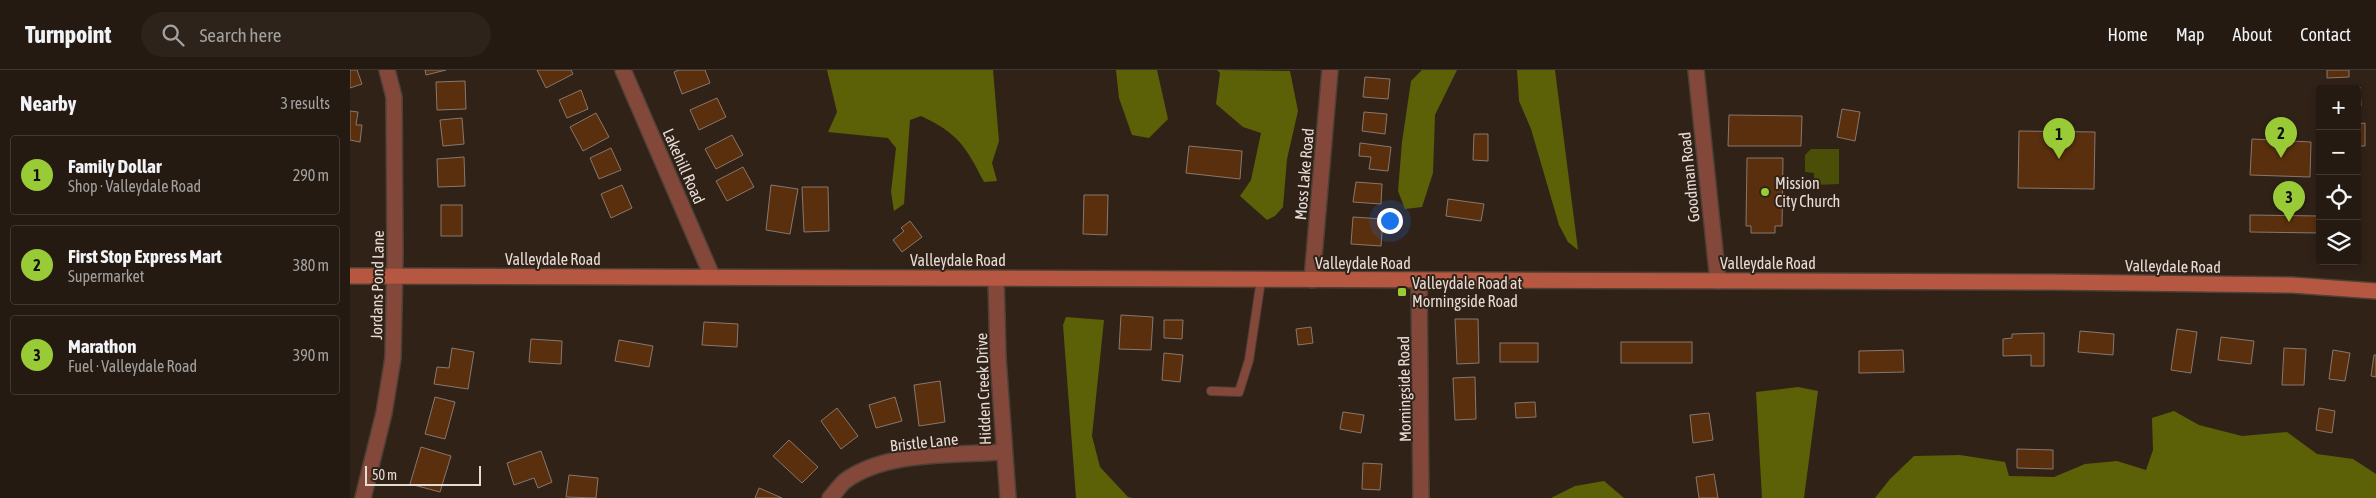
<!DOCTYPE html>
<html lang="en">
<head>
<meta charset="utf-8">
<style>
	body { margin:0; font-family:"Asap Condensed",sans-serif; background:#2d231b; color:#f1f3f6 }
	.controls { position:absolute; right:15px; top:15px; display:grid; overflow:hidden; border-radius:5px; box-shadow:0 2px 8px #0003 }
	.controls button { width:45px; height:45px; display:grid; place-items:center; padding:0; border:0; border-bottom:1px solid #423832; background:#251a12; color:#f1f3f6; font:25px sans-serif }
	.scale { position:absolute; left:15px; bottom:12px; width:116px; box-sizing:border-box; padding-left:5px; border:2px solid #e6dcd6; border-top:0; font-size:14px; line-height:18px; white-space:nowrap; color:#e6dcd6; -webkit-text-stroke:4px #312218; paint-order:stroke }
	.you { position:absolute; left:1039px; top:150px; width:18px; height:18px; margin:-12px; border:4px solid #fff; border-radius:50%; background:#1a73e8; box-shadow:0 0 0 8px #1a73e833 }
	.badge { display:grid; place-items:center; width:32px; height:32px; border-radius:50%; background:#99cb36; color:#111; font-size:16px; font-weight:700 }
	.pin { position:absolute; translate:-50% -41px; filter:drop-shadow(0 1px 2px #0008) }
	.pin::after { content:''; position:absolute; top:26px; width:18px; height:15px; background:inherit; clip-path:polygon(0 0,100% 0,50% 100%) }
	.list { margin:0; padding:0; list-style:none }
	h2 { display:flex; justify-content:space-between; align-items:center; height:65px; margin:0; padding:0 20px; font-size:21px }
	h2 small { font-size:16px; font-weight:400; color:#a3a19f }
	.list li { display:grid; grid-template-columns:32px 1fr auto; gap:15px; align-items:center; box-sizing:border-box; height:80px; margin:0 10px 10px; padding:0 10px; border:1px solid #423832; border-radius:5px }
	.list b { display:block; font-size:19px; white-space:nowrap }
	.list p { margin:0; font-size:16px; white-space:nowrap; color:#a3a19f }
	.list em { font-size:16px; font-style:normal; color:#a3a19f }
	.icon { flex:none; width:28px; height:28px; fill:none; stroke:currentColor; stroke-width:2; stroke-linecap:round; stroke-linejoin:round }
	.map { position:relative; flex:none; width:2026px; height:428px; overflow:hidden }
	header { display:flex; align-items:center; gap:30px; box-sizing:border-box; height:70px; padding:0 25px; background:#251a12; border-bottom:1px solid #423832 }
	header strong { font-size:24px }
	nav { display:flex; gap:28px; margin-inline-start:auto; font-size:18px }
	.search { width:350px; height:45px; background:#2d231b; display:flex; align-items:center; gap:12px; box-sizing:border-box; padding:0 18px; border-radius:28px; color:#a3a19f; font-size:19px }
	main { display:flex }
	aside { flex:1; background:#251a12 }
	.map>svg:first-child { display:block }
</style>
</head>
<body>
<header>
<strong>Turnpoint</strong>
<div class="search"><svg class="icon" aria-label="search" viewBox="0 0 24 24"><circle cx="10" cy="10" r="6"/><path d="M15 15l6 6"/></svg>Search here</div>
<nav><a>Home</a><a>Map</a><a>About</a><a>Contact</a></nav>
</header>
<main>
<aside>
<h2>Nearby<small>3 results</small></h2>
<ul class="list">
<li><span class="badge">1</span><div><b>Family Dollar</b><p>Shop · Valleydale Road</p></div><em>290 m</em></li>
<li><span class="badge">2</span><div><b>First Stop Express Mart</b><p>Supermarket</p></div><em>380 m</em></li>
<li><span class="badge">3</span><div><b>Marathon</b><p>Fuel · Valleydale Road</p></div><em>390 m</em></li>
</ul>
</aside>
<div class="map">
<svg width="2026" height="428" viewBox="0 0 2026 428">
	<rect width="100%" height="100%" fill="#312218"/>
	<polygon fill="#4a4e06" points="1461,79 1489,79 1489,114 1464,115 1464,103 1455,102 1455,85"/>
	<g fill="#5c6007">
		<path d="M 477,0 L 643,0 L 649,71 L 642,93 L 647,111 L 634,112 C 616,77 608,63 571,46 L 560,50 L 554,134 L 544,141 L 541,122 L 546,78 L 538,68 L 478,62 L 487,42 Z"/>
		<polygon points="766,0 807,0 818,49 799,68 782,65 769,28"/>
		<polygon points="867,0 940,1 948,41 937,89 933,137 925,146 917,150 890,126 901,110 911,63 893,57 866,34 870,3"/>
		<polygon points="1072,0 1107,0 1085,45 1083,103 1072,137 1055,139 1048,121 1052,72 1061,11"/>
		<polygon points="1167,0 1205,0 1228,180 1218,172 1209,155 1181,59 1169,31"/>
		<polygon points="716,247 754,250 742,366 750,397 778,427 782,428 726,428 713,255"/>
		<polygon points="1448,317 1468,321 1454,428 1412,428 1406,322"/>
		<polygon points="1824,341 1849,355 1892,366 1937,362 1967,384 2003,389 2026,404 2026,428 1525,428 1540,409 1564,386 1610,385 1655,392 1659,406 1704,407 1735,394 1767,391 1796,400 1803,380 1802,348"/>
		<polygon points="1254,411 1274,428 1201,428 1225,416"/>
	</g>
	<g fill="#592f0e" stroke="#89776c">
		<polygon points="0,0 7,0 12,14 0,18"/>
		<polygon points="75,0 96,0 76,5"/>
		<polygon points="187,0 221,0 223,4 196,18"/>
		<polygon points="329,0 355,0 360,13 332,24 324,2"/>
		<polygon points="1977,0 1999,0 1999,7 1977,8"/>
		<polygon points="1015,7 1040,9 1038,29 1013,27"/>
		<polygon points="115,11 116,39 87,40 86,12"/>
		<polygon points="2010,17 2011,36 2007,36 2007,19 1981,19"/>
		<polygon points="231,20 238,39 217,48 209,30"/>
		<polygon points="367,28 376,47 349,60 340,40"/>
		<polygon points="1492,39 1510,42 1505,71 1487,67"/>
		<polygon points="0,41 8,42 6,55 12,55 10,72 0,70"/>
		<polygon points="1014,42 1037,44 1035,64 1012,61"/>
		<polygon points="246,43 259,67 233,81 220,57"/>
		<polygon points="1379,45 1452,46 1451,76 1378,76"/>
		<polygon points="112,48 114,74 93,76 90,50"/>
		<polygon points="2015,53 2015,76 2007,76 2007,54"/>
		<polygon points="1669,61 1745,62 1744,119 1668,118"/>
		<polygon points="1124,64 1138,64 1138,91 1123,90"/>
		<polygon points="382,65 393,85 366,99 355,79"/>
		<polygon points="1902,69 1961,72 1960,107 1900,105"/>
		<polygon points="1010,73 1041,77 1038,101 1019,99 1021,87 1009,86"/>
		<polygon points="839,76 892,81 890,109 836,103"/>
		<polygon points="261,78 271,100 249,109 240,88"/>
		<polygon points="114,87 115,116 88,117 87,89"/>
		<polygon points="1397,88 1433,88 1432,156 1425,156 1425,163 1401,163 1401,156 1396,156"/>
		<polygon points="393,97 404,117 377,131 366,111"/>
		<polygon points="1006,112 1032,114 1031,134 1003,132"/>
		<polygon points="272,115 282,138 261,148 251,124"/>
		<polygon points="421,115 448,119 440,164 416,160"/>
		<polygon points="452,117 478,117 479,161 454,162"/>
		<polygon points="734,125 758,125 757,165 733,164"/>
		<polygon points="1098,129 1134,134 1131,151 1096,146"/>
		<rect x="91" y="135" width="21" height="31"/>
		<polygon points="1900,145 1970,146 1970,163 1900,162"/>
		<polygon points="1003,147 1033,149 1031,176 1001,174"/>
		<polygon points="560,151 572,167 552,182 543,170 554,161 551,158"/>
		<polygon points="771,245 803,247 801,280 769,279"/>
		<polygon points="1105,249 1128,249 1129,293 1107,294"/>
		<polygon points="814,250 833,250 832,269 814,268"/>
		<polygon points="354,252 388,254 387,277 352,275"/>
		<polygon points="961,257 963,273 948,275 946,259"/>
		<polygon points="1827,259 1847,262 1841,303 1821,300"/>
		<polygon points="1730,261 1764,264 1763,285 1728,282"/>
		<polygon points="1694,263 1694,296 1681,296 1681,285 1653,286 1653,269 1662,268 1662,264"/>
		<polygon points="1871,267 1904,271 1901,294 1868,290"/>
		<polygon points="181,269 212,271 211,294 179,292"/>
		<polygon points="269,270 303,276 299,297 265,291"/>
		<rect x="1271" y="272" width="71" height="21"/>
		<rect x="1150" y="273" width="38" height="19"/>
		<polygon points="102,278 124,282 118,319 84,314 87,297 99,298"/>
		<polygon points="1934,278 1956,279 1954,315 1932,315"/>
		<polygon points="1553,280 1554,302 1509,303 1509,281"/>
		<polygon points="1983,280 2000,283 1995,311 1979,309"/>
		<polygon points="814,283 833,285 830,312 812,310"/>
		<polygon points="2024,285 2026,285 2026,307 2021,306"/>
		<polygon points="1125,307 1126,349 1105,350 1103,308"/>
		<polygon points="590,311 595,352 569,356 564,315"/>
		<polygon points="85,327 105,332 95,369 75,364"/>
		<polygon points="545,327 552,351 526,358 519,335"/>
		<polygon points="1185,332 1186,347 1166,348 1165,333"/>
		<polygon points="487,338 508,366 491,379 471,351"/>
		<polygon points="1969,338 1985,341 1982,363 1966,360"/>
		<polygon points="993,342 1014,345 1011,363 990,359"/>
		<polygon points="1359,343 1363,370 1343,373 1340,345"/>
		<polygon points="439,370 468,397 452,413 423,386"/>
		<polygon points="71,377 101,386 90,422 60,414"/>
		<polygon points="1667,379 1703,380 1703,399 1667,398"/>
		<polygon points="191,381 202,412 188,418 184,408 164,415 157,393"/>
		<polygon points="1013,393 1032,394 1030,420 1012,419"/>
		<polygon points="1364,404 1368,428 1349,428 1346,407"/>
		<polygon points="219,405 248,408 246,428 216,427"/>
		<polygon points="409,418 432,428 405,428"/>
	</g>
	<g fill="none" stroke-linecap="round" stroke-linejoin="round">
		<g stroke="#4e4036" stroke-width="10">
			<polyline id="lane" points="861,321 889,322 899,290 911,210"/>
		</g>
		<g stroke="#4e4036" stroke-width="18">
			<g id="street">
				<polyline points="273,0 362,206"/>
				<polyline points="1346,0 1368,211"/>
				<polyline points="646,208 648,288 658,428"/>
				<polyline points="962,210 980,0"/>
				<polyline points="1069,210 1071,428"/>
				<polyline points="13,428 34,343 43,288 45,184 44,27 37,0"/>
				<path d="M 480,428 C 485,423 490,415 495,411 C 535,381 605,385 653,382"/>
			</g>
		</g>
		<g stroke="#4e4036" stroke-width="18">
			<polyline id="secondary" points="0,206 1701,212 1942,215 2026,221"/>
		</g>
		<use href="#lane" stroke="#834839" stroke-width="8"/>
		<use href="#street" stroke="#834839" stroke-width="15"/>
		<use href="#secondary" stroke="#b65841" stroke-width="15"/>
	</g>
	<g fill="#99cb36" stroke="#312218" stroke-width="2">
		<circle cx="1415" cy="122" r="5"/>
		<rect x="1047" y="217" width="10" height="10" rx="2.5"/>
	</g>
	<g text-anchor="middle" stroke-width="4" stroke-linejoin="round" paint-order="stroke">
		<g font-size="16" fill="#e6dcd6" stroke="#312218">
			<text transform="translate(334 96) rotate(66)" y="6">Lakehill Road</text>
			<text transform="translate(954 104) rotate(-85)" y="6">Moss Lake Road</text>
			<text transform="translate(1339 107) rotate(-96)" y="6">Goodman Road</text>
			<text x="203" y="195">Valleydale Road</text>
			<text x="608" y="196">Valleydale Road</text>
			<text x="1013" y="199">Valleydale Road</text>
			<text x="1418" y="199">Valleydale Road</text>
			<text transform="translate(1823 196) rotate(1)" y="6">Valleydale Road</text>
			<text transform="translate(27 215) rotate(-89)" y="6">Jordans Pond Lane</text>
			<text transform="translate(633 319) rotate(-92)" y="6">Hidden Creek Drive</text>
			<text transform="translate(1054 319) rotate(-91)" y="6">Morningside Road</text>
			<text transform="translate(574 372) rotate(-6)" y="6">Bristle Lane</text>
		</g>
		<g font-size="16" fill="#e6dcd6" stroke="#312218" text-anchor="start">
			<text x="1425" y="119">Mission<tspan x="1425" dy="18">City Church</tspan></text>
			<text x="1062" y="219">Valleydale Road at<tspan x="1062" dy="18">Morningside Road</tspan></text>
		</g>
	</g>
</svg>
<div class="controls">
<button>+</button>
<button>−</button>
<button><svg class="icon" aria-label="locate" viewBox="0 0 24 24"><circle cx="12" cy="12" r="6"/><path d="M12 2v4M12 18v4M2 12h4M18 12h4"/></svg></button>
<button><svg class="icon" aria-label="layers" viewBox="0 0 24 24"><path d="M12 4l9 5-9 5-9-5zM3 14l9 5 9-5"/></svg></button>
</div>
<div class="scale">50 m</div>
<div class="you"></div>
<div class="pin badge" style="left:1709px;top:89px">1</div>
<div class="pin badge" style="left:1931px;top:88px">2</div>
<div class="pin badge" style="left:1939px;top:152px">3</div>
</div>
</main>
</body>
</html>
